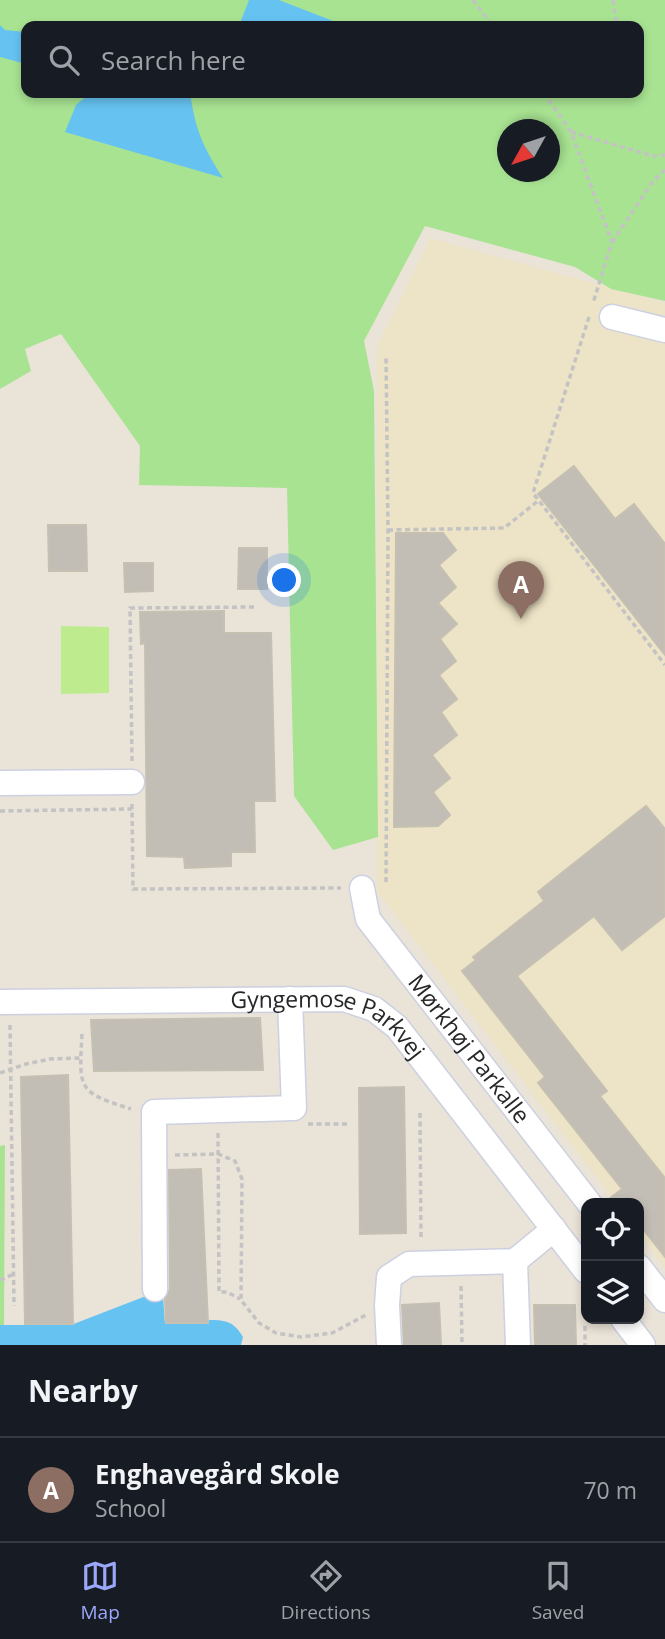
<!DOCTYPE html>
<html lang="en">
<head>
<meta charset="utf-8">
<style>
	body { margin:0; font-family:"Open Sans",sans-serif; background:#242831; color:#f1f3f6 }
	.controls { position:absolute; right:21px; bottom:21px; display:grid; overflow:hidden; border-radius:14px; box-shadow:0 4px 10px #0003 }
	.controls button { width:63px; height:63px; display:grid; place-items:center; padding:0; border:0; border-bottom:2px solid #363941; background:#171b24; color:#f1f3f6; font:35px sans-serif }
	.compass { position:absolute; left:497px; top:119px; width:63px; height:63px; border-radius:50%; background:#171b24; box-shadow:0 4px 10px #0003; rotate:230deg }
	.you { position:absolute; left:285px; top:581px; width:24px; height:24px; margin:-18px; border:5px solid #fff; border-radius:50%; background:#1a73e8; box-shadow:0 0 0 10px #1a73e833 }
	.badge { display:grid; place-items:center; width:46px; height:46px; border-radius:50%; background:#9ba7fa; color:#fff; font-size:23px; font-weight:700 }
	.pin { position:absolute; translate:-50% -58px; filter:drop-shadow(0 2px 4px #0008) }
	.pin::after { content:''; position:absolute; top:37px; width:24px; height:21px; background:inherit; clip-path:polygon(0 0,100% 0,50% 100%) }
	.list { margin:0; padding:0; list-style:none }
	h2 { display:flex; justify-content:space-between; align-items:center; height:91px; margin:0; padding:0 28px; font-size:30px }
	h2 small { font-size:23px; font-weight:400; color:#9ea1a6 }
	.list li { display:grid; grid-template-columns:46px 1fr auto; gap:21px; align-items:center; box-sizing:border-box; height:105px; padding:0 28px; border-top:2px solid #363941 }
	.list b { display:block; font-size:26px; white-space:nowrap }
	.list p { margin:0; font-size:23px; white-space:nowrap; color:#9ea1a6 }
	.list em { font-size:23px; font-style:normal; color:#9ea1a6 }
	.icon { flex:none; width:38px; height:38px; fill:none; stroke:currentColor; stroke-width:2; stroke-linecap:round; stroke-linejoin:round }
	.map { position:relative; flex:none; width:665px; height:1345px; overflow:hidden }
	.search { position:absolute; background:#171b24; box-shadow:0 4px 10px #0003; left:21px; right:21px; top:21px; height:77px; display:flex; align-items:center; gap:18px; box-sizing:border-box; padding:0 24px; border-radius:14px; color:#9ea1a6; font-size:26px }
	.sheet { height:196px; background:#171b24 }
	nav { display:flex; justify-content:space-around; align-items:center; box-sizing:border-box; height:98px; border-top:2px solid #363941; background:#171b24; font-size:19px; color:#9ea1a6 }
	nav a { display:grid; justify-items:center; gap:4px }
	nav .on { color:#9ba7fa }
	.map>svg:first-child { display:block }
</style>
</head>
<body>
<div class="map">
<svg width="665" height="1345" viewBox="0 0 665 1345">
	<rect width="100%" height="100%" fill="#eae3d8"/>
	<polygon fill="#ede3c6" points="430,238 665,303 665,1268 639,1233 639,1203 616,1203 377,891 377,347"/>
	<g fill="#a8e392" fill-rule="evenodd">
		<path d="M 0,0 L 665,0 L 665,301 L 611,289 L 575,267 L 425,226 L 364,341 L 374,391 L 378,837 L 333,850 L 294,796 L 287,488 L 139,485 L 140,446 L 61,334 L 25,349 L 31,371 L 0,389 ZM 26,26 L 639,26 L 639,93 L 26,93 ZM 508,130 L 550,130 L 550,172 L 508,172 Z"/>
		<polygon points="5,1145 4,1326 0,1325 0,1146"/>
	</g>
	<polygon fill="#bdeb8d" points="61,626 109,627 109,693 61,694"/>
	<g fill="#66c3f1">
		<polygon points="249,0 279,0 346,26 243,26 240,23"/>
		<polygon points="0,25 5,30 26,32 26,64 0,57"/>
		<path d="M 90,93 L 190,93 C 196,131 202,145 223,178 L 65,132 L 76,105 Z"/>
		<path d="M 146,1296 L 163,1296 L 165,1324 L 208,1324 L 209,1320 C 227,1320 234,1322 243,1337 L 241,1345 L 0,1345 L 0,1325 L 71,1325 Z"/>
	</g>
	<g fill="#c2bdb5" stroke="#c5c0b2" stroke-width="2">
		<polygon points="574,466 615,519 634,504 665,544 665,655 538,494"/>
		<polygon points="48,525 86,525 87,571 49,571"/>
		<polygon points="396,533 443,533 456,550 439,565 456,587 438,603 457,624 440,639 456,661 439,675 457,699 441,712 457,735 432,755 450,778 433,792 450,815 438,826 394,827"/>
		<polygon points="239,548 267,548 267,589 238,589"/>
		<polygon points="124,563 153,563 153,591 125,592"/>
		<polygon points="224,611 224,633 271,633 275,801 254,801 255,852 231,852 231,866 185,868 184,857 147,856 145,643 141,644 140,612"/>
		<polygon points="646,806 665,829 665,916 622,950 594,916 517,976 607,1091 600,1096 665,1178 665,1257 639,1224 639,1203 604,1203 622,1189 538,1083 545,1077 462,971 476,960 473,957 544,901 538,892"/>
		<polygon points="260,1018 263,1070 94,1071 91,1020"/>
		<polygon points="68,1075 73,1324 25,1324 21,1077"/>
		<polygon points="404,1087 406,1233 360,1234 359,1088"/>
		<polygon points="201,1169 208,1323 166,1323 165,1300 170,1289 169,1170"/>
		<polygon points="439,1303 441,1345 404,1345 402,1305"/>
		<polygon points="534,1305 575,1305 576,1345 535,1345"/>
	</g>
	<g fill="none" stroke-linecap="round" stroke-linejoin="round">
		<g stroke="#cdd0e1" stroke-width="27">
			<g id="minor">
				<polyline points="612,317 665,330"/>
				<polyline points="0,783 132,782"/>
				<path id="s1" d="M 362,888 L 368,919 L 589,1203"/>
				<path id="s2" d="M 0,1002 L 344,999 L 374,1009 L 397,1027 L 586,1271"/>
				<polyline points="515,1261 518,1345"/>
				<polyline points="639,1267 665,1300"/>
				<polyline points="155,1289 154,1112 294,1108 290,999"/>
				<polyline points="623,1319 643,1345"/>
				<polyline points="389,1345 387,1305 389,1277 409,1264 515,1261 554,1229"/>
			</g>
		</g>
		<g stroke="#c3c3c3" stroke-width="3.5" stroke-dasharray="5 3.5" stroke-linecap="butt">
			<polyline points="473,0 493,26"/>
			<polyline points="613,0 617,26"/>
			<polyline points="544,93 571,132 612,242 593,303"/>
			<polyline points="571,132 653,156 665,155"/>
			<polyline points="612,242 653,181 665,170"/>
			<polyline points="589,317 533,493 665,665"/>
			<polyline points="388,530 504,528 538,501"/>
			<polyline points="132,761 130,608 255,607"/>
			<polyline points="132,804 133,889 341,888"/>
			<polyline points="0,811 132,809"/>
			<polyline points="386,882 388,530 386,355"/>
			<polyline points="10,1025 14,1306"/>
			<path d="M 82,1034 C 79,1089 77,1092 131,1109"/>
			<polyline points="0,1073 26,1064 50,1059 80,1058"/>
			<polyline points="420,1113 421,1240"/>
			<polyline points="308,1124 348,1124"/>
			<polyline points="218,1133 219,1292 227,1292 240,1299"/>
			<polyline points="175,1155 218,1154 235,1161 242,1179 241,1300 259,1323 276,1333 301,1337 332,1333 366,1315"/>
			<polyline points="0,1280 14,1274"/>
			<polyline points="461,1286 462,1345"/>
			<polyline points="585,1326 585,1345"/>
		</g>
		<use href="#minor" stroke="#fff" stroke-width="24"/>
	</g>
	<g text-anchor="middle" stroke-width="6" stroke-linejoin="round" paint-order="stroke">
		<g font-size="23" fill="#272727" stroke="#fff">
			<text dy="8" stroke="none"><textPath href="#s2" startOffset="336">Gyngemose Parkvej</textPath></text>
			<text dy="8" stroke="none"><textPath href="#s1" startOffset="196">Mørkhøj Parkalle</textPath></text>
		</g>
	</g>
</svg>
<div class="controls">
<button><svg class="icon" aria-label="locate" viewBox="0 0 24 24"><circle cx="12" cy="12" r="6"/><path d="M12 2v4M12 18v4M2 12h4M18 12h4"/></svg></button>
<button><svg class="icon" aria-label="layers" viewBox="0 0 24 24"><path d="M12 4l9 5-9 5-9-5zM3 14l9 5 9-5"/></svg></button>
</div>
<svg class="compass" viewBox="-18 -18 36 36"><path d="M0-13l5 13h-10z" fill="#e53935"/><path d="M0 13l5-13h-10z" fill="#9ea1a6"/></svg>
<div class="you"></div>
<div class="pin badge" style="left:521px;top:619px;background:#8d6e63">A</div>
<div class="search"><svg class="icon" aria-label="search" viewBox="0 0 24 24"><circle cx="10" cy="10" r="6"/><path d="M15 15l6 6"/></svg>Search here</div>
</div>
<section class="sheet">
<h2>Nearby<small></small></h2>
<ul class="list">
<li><span class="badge" style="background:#8d6e63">A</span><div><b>Enghavegård Skole</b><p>School</p></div><em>70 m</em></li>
</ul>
</section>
<nav>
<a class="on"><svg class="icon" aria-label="map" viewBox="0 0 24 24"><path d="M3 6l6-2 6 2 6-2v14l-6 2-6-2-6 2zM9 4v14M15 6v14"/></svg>Map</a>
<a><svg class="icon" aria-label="directions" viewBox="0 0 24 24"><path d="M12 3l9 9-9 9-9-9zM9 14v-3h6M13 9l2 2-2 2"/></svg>Directions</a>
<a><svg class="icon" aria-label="saved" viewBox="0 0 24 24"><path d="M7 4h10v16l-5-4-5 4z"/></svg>Saved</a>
</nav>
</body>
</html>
